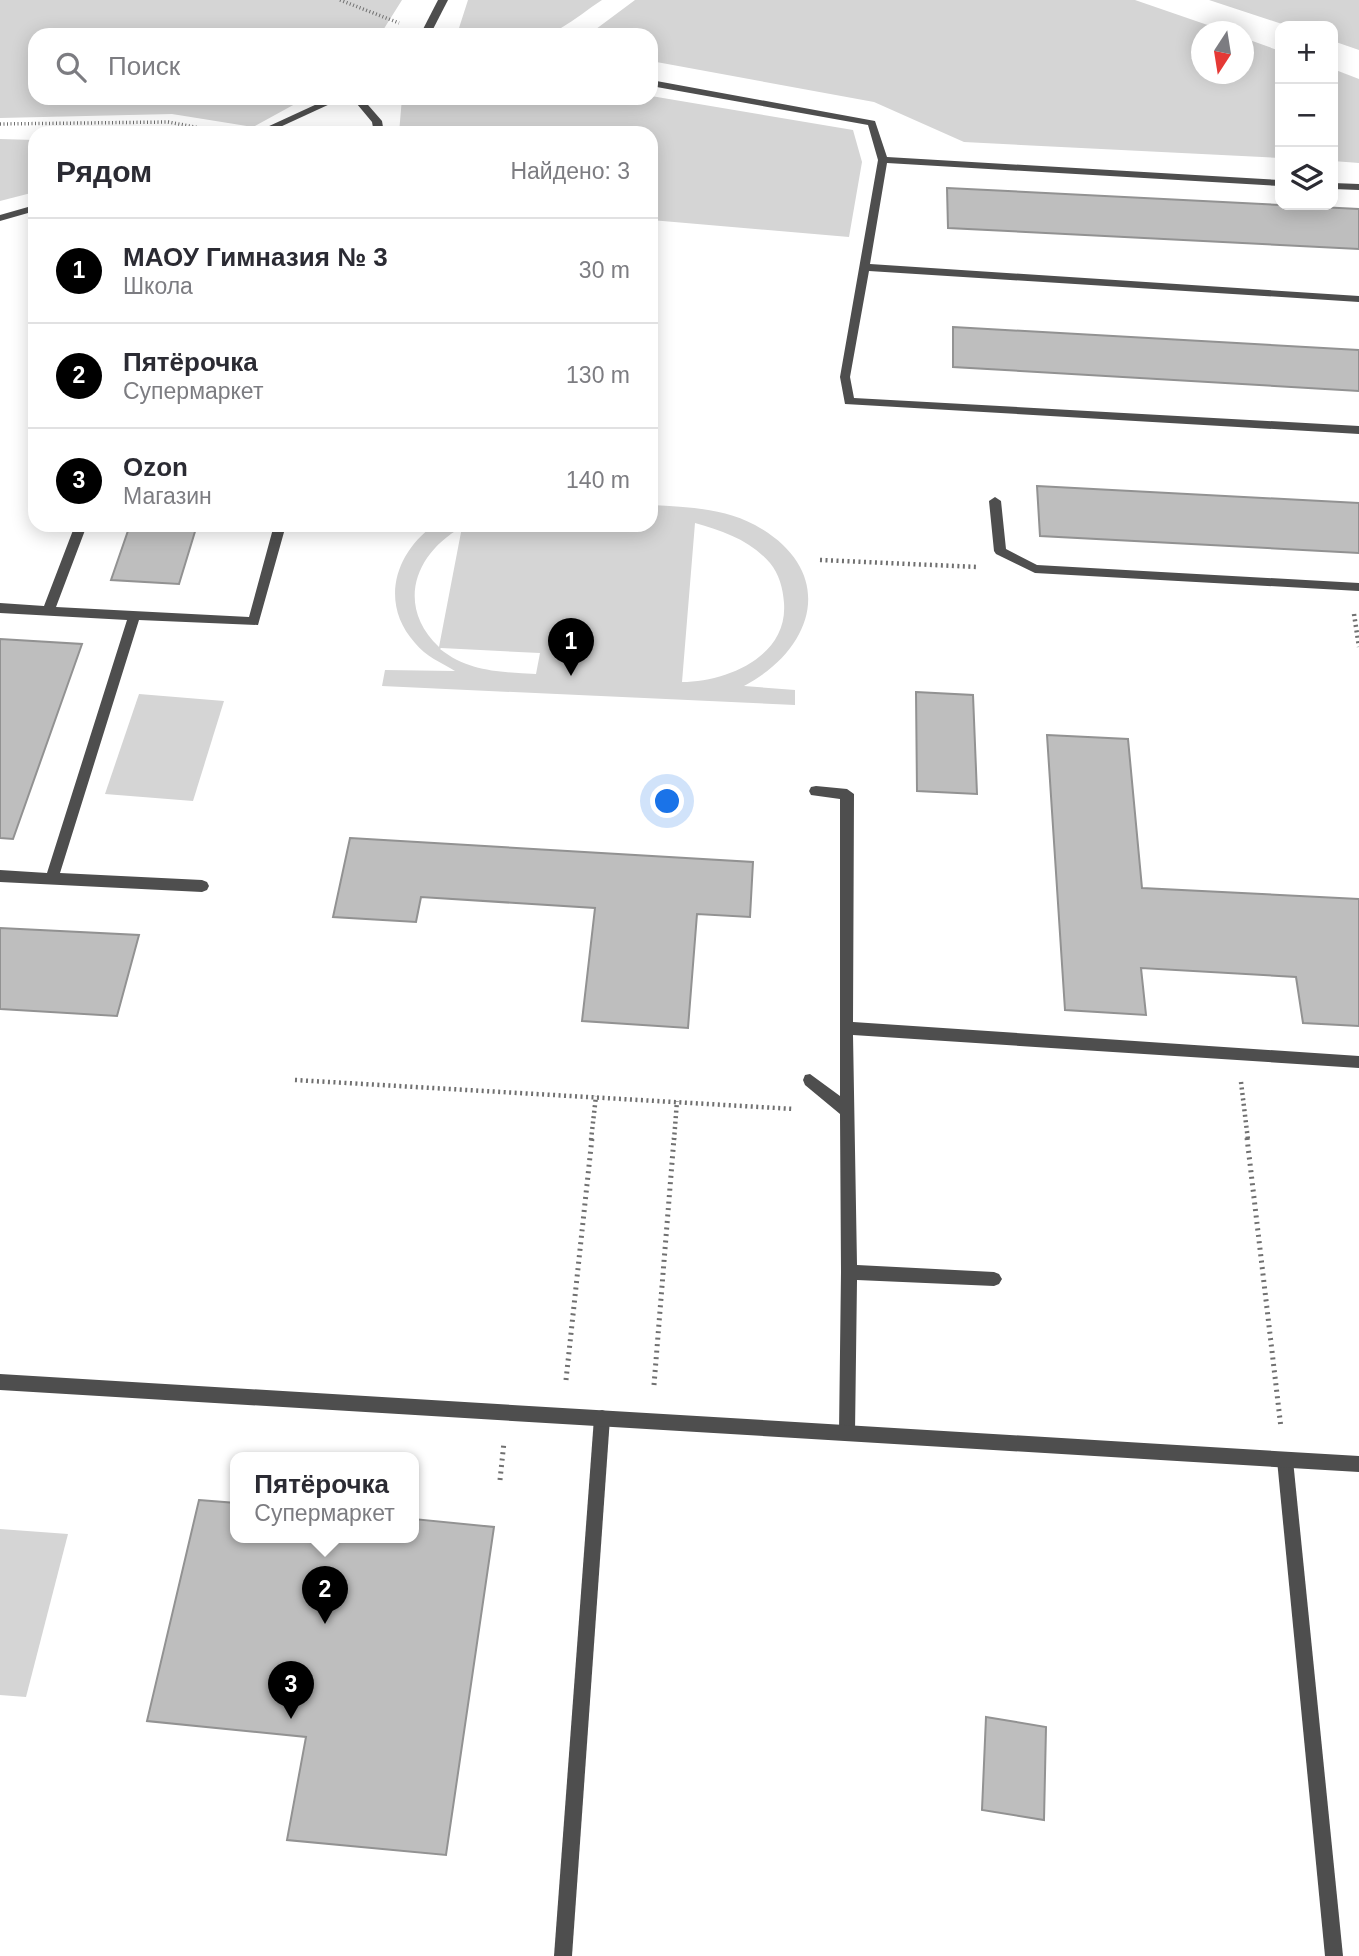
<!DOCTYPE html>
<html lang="ru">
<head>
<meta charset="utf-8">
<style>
	body { margin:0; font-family:Helvetica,sans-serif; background:#f2f2f3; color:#2b2b33 }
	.controls { position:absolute; right:21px; top:21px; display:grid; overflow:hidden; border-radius:14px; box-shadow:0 4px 18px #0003 }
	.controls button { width:63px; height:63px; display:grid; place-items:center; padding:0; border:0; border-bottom:2px solid #e1e1e2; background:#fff; color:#2b2b33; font:35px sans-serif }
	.compass { position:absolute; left:1191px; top:21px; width:63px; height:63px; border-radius:50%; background:#fff; box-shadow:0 4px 18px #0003; rotate:192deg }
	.you { position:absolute; left:668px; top:802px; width:24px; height:24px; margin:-18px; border:5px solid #fff; border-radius:50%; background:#1a73e8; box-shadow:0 0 0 10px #1a73e833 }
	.badge { display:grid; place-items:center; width:46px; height:46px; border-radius:50%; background:#000; color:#fff; font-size:23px; font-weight:700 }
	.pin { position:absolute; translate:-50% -58px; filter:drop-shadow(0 2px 4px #0008) }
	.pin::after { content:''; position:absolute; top:37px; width:24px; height:21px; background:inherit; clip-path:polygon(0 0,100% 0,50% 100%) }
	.popup { position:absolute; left:230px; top:1452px; width:189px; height:91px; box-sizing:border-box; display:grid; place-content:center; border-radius:14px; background:#fff; filter:drop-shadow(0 2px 5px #0005); font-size:23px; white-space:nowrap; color:#7c7c81 }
	.popup b { font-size:26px; color:#2b2b33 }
	.popup::after { content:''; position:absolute; left:50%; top:100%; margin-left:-14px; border:14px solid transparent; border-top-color:#fff }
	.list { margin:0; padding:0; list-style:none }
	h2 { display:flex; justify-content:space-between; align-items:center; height:91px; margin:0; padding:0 28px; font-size:30px }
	h2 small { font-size:23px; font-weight:400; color:#7c7c81 }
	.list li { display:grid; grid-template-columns:46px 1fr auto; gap:21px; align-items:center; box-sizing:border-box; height:105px; padding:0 28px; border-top:2px solid #e1e1e2 }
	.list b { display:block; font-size:26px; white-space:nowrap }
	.list p { margin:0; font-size:23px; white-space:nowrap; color:#7c7c81 }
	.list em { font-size:23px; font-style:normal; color:#7c7c81 }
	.icon { flex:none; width:38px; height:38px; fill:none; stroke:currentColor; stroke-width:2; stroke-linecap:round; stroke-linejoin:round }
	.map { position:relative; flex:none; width:1359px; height:1956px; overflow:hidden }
	.search { position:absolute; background:#fff; box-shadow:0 4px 18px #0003; left:28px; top:28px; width:630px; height:77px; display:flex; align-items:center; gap:18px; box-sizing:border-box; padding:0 24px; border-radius:21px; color:#7c7c81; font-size:26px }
	.panel { position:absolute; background:#fff; box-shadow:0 4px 18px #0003; left:28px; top:126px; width:630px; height:406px; border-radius:21px }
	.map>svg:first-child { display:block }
</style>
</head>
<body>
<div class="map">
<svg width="1359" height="1956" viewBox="0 0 1359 1956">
	<rect width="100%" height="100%" fill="#fff"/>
	<g fill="#d5d5d5" fill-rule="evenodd">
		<polygon points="0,0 402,0 380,35 35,35 35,98 306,98 253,127 172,114 0,118"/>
		<path d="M 468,0 L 602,0 C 588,9 575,20 561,28 C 532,44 490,33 459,28 Z"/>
		<polygon points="635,0 1135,0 1225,31 1202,32 1202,74 1244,74 1244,38 1280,51 1280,158 964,142 874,102 651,61 651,35 588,35"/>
		<polygon points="1209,0 1359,0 1359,50 1333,41 1333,26 1288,26"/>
		<polygon points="1333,69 1359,79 1359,163 1333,161"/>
		<polygon points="651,96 853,130 862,162 849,237 651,220 651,133 399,133 402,98"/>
		<polygon points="0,139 35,140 35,192 0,201"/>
		<path d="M 651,505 C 687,507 723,508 755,525 C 837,570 817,647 744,686 L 795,690 L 795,705 L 382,686 L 385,670 L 455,671 C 442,663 425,656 415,643 C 380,604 394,554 434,525 L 557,531 L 559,525 L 651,525 ZM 695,523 C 723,531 750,540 770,563 C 779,574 783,588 784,603 C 788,657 726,682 682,682 ZM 462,527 L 439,647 C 396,606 414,554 462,527 ZM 440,649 L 441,648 L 540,653 L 536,674 C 501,672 469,672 440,649 Z"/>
		<polygon points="139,694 224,701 193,801 105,794"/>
		<polygon points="0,1529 68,1534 26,1697 0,1695"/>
	</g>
	<g fill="#bebebe" stroke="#929292" stroke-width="2">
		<polygon points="947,188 1359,209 1359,249 948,228"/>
		<polygon points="953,327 1359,350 1359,391 953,367"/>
		<polygon points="1037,486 1359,503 1359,553 1040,536"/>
		<polygon points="130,525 197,525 179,584 111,580"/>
		<polygon points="0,639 82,644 13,839 0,838"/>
		<polygon points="916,692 973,695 977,794 917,791"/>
		<polygon points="1047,735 1128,739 1142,888 1359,899 1359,1026 1303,1023 1296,977 1141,968 1146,1015 1065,1010"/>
		<polygon points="350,838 753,862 750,917 697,914 688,1028 582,1021 595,908 421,897 416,922 333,917"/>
		<polygon points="0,928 139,935 117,1016 0,1009"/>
		<polygon points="199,1500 236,1503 236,1538 414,1538 414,1519 494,1527 446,1855 287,1840 306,1737 147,1721"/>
		<polygon points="986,1717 1046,1727 1044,1820 982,1810"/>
	</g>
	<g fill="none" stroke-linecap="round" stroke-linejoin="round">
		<g stroke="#707070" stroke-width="3.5" stroke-dasharray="1 2.5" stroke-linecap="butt">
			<polyline points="340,0 399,23"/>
			<polyline points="0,124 168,122 227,133"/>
		</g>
		<g stroke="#707070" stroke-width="4.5" stroke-dasharray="2 3.5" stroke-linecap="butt">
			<polyline points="820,560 978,567"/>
			<polyline points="1354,614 1359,647"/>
			<polyline points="295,1080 794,1109"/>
			<polyline points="1241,1082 1248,1140"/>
			<polyline points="591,1140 596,1096"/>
			<polyline points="674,1140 677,1101"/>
		</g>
		<g stroke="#707070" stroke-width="5" stroke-dasharray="2 4.5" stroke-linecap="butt">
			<polyline points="1247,1138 1281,1428"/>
			<polyline points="566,1380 592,1138"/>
			<polyline points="654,1385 674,1138"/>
			<polyline points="500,1480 504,1442"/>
		</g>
		<g fill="#4e4e4e" fill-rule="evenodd">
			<polygon points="651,80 875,121 887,157 1280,180 1280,186 887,163 870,264 1359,296 1359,302 869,271 850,377 854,398 1359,426 1359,434 845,404 840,377 878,160 868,125 651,86"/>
			<polygon points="352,98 362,98 382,121 384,133 374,133 372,122"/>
			<polygon points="1333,183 1359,184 1359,190 1333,189"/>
			<polygon points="995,497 1001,501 1006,549 1037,565 1359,583 1359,591 1035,573 996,554 994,551 989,501"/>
			<polygon points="75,525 87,525 56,607 249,617 274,525 286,525 258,625 139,620 60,873 202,880 207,882 209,886 207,890 202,892 0,882 0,870 47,873 127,620 0,613 0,603 44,606"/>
			<polygon points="816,786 847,789 854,794 853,1022 1359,1056 1359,1068 853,1035 857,1265 994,1272 999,1274 1002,1279 999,1284 994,1286 857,1280 855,1432 853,1438 847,1440 841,1438 839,1432 841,1272 840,1114 805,1085 803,1080 805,1075 810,1074 840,1096 840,799 811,795 809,791 811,787"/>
			<polygon points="602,1410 608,1412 610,1418 572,1956 554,1956 594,1418 596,1412"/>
			<polygon points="1285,1452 1291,1454 1293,1460 1343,1956 1325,1956 1277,1460 1279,1454"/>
		</g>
		<g fill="#4e4e4e" fill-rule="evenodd">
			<polygon points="438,0 448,0 430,35 420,35"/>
			<polygon points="330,98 343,98 267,133 254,133"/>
			<polygon points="35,205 35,211 0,221 0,215"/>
			<polygon points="0,1374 1359,1456 1359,1472 0,1390"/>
		</g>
	</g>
</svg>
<div class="controls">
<button>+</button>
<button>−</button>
<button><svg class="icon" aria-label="layers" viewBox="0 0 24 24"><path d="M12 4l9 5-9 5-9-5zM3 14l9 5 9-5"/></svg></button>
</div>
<svg class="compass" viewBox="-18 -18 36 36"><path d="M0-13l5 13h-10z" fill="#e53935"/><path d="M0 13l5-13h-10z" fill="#7c7c81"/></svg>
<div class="you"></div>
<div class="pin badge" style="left:571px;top:676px">1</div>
<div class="pin badge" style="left:325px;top:1624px">2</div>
<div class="popup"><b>Пятёрочка</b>Супермаркет</div>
<div class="pin badge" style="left:291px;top:1719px">3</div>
<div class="search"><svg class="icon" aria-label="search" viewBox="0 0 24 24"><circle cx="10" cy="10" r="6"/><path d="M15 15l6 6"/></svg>Поиск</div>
<section class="panel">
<h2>Рядом<small>Найдено: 3</small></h2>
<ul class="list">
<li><span class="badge">1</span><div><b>МАОУ Гимназия № 3</b><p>Школа</p></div><em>30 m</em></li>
<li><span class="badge">2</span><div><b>Пятёрочка</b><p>Супермаркет</p></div><em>130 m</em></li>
<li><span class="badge">3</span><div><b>Ozon</b><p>Магазин</p></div><em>140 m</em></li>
</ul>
</section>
</div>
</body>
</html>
